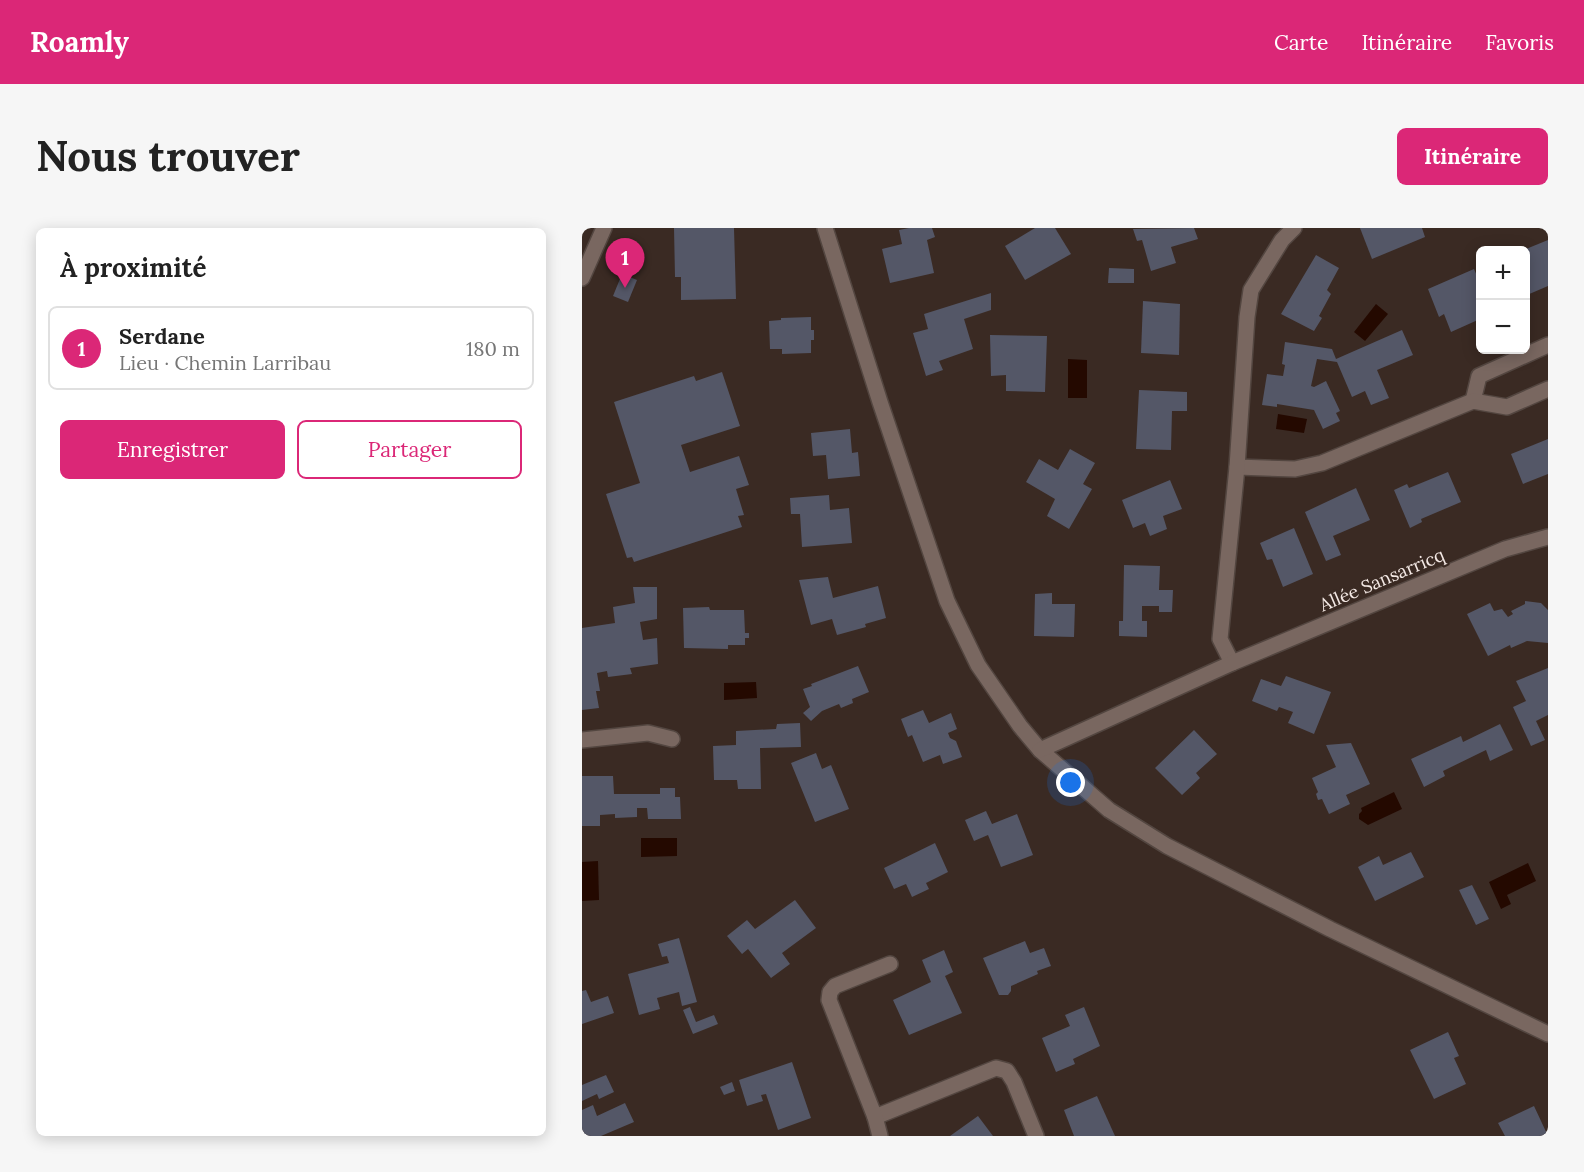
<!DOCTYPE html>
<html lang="fr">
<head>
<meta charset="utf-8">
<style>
	body { margin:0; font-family:Lora,serif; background:#f6f6f6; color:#222 }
	.controls { position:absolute; right:18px; top:18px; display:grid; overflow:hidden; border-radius:9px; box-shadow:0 3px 15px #0003 }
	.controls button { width:54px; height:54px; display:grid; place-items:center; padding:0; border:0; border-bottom:2px solid #e0e0e0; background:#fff; color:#222; font:30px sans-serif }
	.you { position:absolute; left:489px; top:555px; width:21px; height:21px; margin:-15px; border:4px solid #fff; border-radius:50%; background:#1a73e8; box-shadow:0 0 0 9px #1a73e833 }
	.badge { display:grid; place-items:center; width:39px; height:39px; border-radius:50%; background:#db2777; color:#fff; font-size:20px; font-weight:700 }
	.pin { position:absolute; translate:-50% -50px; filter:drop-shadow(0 2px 3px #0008) }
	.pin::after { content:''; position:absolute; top:32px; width:21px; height:18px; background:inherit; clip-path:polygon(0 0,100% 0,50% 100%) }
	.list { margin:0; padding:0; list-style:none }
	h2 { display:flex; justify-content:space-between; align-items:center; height:78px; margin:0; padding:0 24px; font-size:26px }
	h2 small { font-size:20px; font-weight:400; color:#767676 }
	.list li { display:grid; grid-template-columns:39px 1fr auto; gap:18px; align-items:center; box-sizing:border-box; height:84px; margin:0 12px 12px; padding:0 12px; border:2px solid #e0e0e0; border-radius:9px }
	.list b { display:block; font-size:22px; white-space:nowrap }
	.list p { margin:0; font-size:20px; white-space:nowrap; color:#767676 }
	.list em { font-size:20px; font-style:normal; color:#767676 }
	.actions { display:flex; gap:12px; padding:18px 24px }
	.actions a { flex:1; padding:14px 0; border:2px solid #db2777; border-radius:9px; text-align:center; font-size:21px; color:#db2777 }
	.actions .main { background:#db2777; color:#fff }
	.map { position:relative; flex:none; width:966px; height:908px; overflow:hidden; border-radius:9px }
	header { display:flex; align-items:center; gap:36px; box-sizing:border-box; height:84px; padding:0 30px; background:#db2777; color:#fff }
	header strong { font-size:28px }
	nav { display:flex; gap:33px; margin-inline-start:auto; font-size:21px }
	.intro { display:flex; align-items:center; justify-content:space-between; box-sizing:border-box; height:144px; padding:0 36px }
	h1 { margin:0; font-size:42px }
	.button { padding:15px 27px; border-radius:9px; background:#db2777; color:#fff; font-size:21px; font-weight:700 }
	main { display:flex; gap:36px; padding:0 36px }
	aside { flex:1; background:#fff; border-radius:9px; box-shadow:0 3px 15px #0003 }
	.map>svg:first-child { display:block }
</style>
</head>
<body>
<header>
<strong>Roamly</strong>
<nav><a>Carte</a><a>Itinéraire</a><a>Favoris</a></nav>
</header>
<div class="intro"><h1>Nous trouver</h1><a class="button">Itinéraire</a></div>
<main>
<aside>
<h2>À proximité<small></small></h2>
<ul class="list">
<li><span class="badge">1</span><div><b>Serdane</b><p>Lieu · Chemin Larribau</p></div><em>180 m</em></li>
</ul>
<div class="actions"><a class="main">Enregistrer</a><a>Partager</a></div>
</aside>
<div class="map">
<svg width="966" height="908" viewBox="0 0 966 908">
	<rect width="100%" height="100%" fill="#3a2a23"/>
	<g fill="#240900">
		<polygon points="794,76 806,86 783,113 772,104"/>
		<polygon points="486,131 505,132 505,170 486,170"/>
		<polygon points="696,186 725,191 722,205 694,201"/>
		<polygon points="174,454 175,470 142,472 142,455"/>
		<polygon points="812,564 820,581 786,597 777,591 777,586 780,583 779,580"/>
		<polygon points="59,610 95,610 95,628 59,629"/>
		<polygon points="16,633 17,672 0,673 0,634"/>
		<polygon points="946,635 954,653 925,667 929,676 919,681 907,654"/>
	</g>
	<g fill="#545767">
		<polygon points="92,0 152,0 154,71 99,72 99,49 93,49"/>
		<polygon points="327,0 350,0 353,9 345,12 352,45 308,55 300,21 320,16 317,2"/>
		<polygon points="453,0 473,0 489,26 443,52 423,18"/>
		<polygon points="612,0 616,11 589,19 594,35 569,43 560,12 555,13 551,1"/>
		<polygon points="778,0 840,0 843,9 790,31"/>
		<polygon points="966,12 966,58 945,67 944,62 944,21"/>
		<polygon points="734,27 757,40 745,62 749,66 737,88 740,90 732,103 699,86"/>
		<polygon points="527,40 552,41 552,55 526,55"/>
		<polygon points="892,41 898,55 897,64 898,91 869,104 862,86 857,89 846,61"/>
		<polygon points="40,46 55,52 46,74 31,68"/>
		<polygon points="409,65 409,82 382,91 391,121 357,133 361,142 344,148 331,105 346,101 342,86"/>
		<polygon points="561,73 598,76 597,127 559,125"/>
		<polygon points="229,89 229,102 232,102 232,112 229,112 229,125 200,126 200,121 188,121 187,93 199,92 199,90"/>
		<polygon points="820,102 831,127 795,142 807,170 789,177 783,163 770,169 755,134 735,131 729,158 732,159 744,153 758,183 754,185 758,193 741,201 732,182 695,176 695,179 680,177 685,146 701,148 703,137 700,136 703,114 750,121 754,131"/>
		<polygon points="408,107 465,108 463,164 424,163 424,147 409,148"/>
		<polygon points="140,144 158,198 99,217 108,244 157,228 167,257 154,261 162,287 156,288 160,299 52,334 50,329 45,330 24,266 58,255 32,174 112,148 114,153"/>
		<polygon points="557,162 605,164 605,183 590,183 589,222 554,221"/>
		<polygon points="268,201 270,225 276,224 278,248 246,251 244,227 231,228 229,205"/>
		<polygon points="966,211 966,246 941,256 929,226"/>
		<polygon points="488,221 513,235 501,256 510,261 487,301 465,288 473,271 444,254 457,231 476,242"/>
		<polygon points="866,244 879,274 839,291 840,294 828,300 812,262 825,256 827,260"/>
		<polygon points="588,252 600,281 581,288 585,301 568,308 563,295 551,300 540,272"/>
		<polygon points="774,260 788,292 751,308 759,327 744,333 723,284"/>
		<polygon points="247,267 248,282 267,280 270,315 220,319 218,286 209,286 208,270"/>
		<polygon points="712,300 731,346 701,359 690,331 685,332 678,315"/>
		<polygon points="542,337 578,338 577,362 591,362 590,384 577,384 577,378 560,378 560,393 565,393 565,409 537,408 537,393 541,393"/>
		<polygon points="246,349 251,370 296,358 304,390 283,396 284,399 255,407 250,391 229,397 217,352"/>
		<polygon points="51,359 75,359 75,391 58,394 61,412 75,410 76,436 48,440 50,446 26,449 25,443 15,445 18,463 14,463 17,480 0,482 0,400 33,395 31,379 53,375"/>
		<polygon points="470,365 470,376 493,376 492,409 452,408 453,366"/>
		<polygon points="943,373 959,375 966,382 966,415 945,413 929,420 928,417 906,428 885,386 908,375 912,383 920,381 926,389 931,386 929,383 943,376"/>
		<polygon points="127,379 128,382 162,382 163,405 167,405 167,410 163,410 163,417 146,417 146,421 102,420 101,380"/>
		<polygon points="276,438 287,464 270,471 271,475 259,480 257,476 240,483 229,493 221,485 228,479 221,461 230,458 229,456"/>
		<polygon points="966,440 966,487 954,493 963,512 949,518 931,479 944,473 934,453"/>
		<polygon points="704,448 749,464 732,506 706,495 711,484 697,479 695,483 670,473 679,451 699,458"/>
		<polygon points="341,482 347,495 369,485 375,501 366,505 368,510 374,513 380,529 361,536 358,527 341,534 330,507 326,509 319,491"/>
		<polygon points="218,495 219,519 178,520 179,561 156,561 155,552 132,552 131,518 154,517 154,503 194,501 195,496"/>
		<polygon points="918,496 931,522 908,533 904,522 861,543 863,548 842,559 829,531 879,508 881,514"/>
		<polygon points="612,502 635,526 614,545 618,550 600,567 573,540"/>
		<polygon points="769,515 788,556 764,567 768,576 747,586 740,571 736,572 734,566 736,564 730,550 754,539 744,517"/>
		<polygon points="234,525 240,541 249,537 267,581 233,594 209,535"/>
		<polygon points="0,548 31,548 32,566 78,566 78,560 93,560 93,569 98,569 99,591 66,591 65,580 55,580 55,589 33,590 33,586 18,587 18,598 0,598"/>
		<polygon points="404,583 410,596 435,586 451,627 419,639 406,607 392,613 383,592"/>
		<polygon points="353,615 366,644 344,655 347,661 330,669 324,656 312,661 302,640"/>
		<polygon points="829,624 842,649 793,673 776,639 797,628 801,637"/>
		<polygon points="890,657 907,691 894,697 877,662"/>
		<polygon points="213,672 234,700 200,725 208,736 189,750 166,721 160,726 145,708 165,692 173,701"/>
		<polygon points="97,710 115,774 100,778 97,764 75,770 78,781 57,787 46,746 87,735 85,728 80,729 76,716"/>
		<polygon points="443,713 448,725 462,720 469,738 455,743 456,746 429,758 429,763 426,767 417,767 401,730"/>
		<polygon points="362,722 371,744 363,748 380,785 327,807 311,772 349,754 340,732"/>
		<polygon points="4,762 9,774 26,768 32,785 0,796 0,763"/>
		<polygon points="108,779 114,794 132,787 136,796 111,806 101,782"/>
		<polygon points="502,779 518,818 491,831 493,836 474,844 460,810 488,798 483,787"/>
		<polygon points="866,804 877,828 872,830 884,856 852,871 828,822"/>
		<polygon points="210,834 229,890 196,902 184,866 179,867 181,873 165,878 157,852"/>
		<polygon points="24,847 32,864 17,871 15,866 0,873 0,857"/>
		<polygon points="150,854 153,863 142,867 138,859"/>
		<polygon points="515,868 533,908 492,908 482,882"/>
		<polygon points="43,875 52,894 19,908 0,908 0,882 11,877 15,888"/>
		<polygon points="952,878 966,908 923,908 916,895"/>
		<polygon points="396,888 411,908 368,908"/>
	</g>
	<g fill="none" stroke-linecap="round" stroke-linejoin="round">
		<g stroke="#534640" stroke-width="18">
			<g id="minor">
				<polyline points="243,0 298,174 365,373 396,437 438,498 458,522 527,582 585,618 748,701 966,806"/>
				<polyline points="0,50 22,0"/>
				<polyline points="891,173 897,148 966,117"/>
				<polyline points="655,239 713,241 740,235 891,173 925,179 966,161"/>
				<polyline points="650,435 638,411 655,239 665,89 669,62 700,12 712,0"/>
				<polyline points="0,512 66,505 90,511"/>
				<polyline points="458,522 650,435 923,321 966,309"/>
				<polyline points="293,889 414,840 425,843 432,854 454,908"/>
				<polyline points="298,908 293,889 247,772 248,764 253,758 308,736"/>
			</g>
		</g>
		<use href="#minor" stroke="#796760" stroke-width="15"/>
	</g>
	<g text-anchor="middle" stroke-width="4.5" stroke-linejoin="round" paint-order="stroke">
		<g font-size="18" fill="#f4e9e5" stroke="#3a2a23">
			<text transform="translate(800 352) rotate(-23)" y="6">Allée Sansarricq</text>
		</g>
	</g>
</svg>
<div class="controls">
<button>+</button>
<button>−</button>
</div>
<div class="you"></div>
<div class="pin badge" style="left:43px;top:60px">1</div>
</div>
</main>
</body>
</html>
